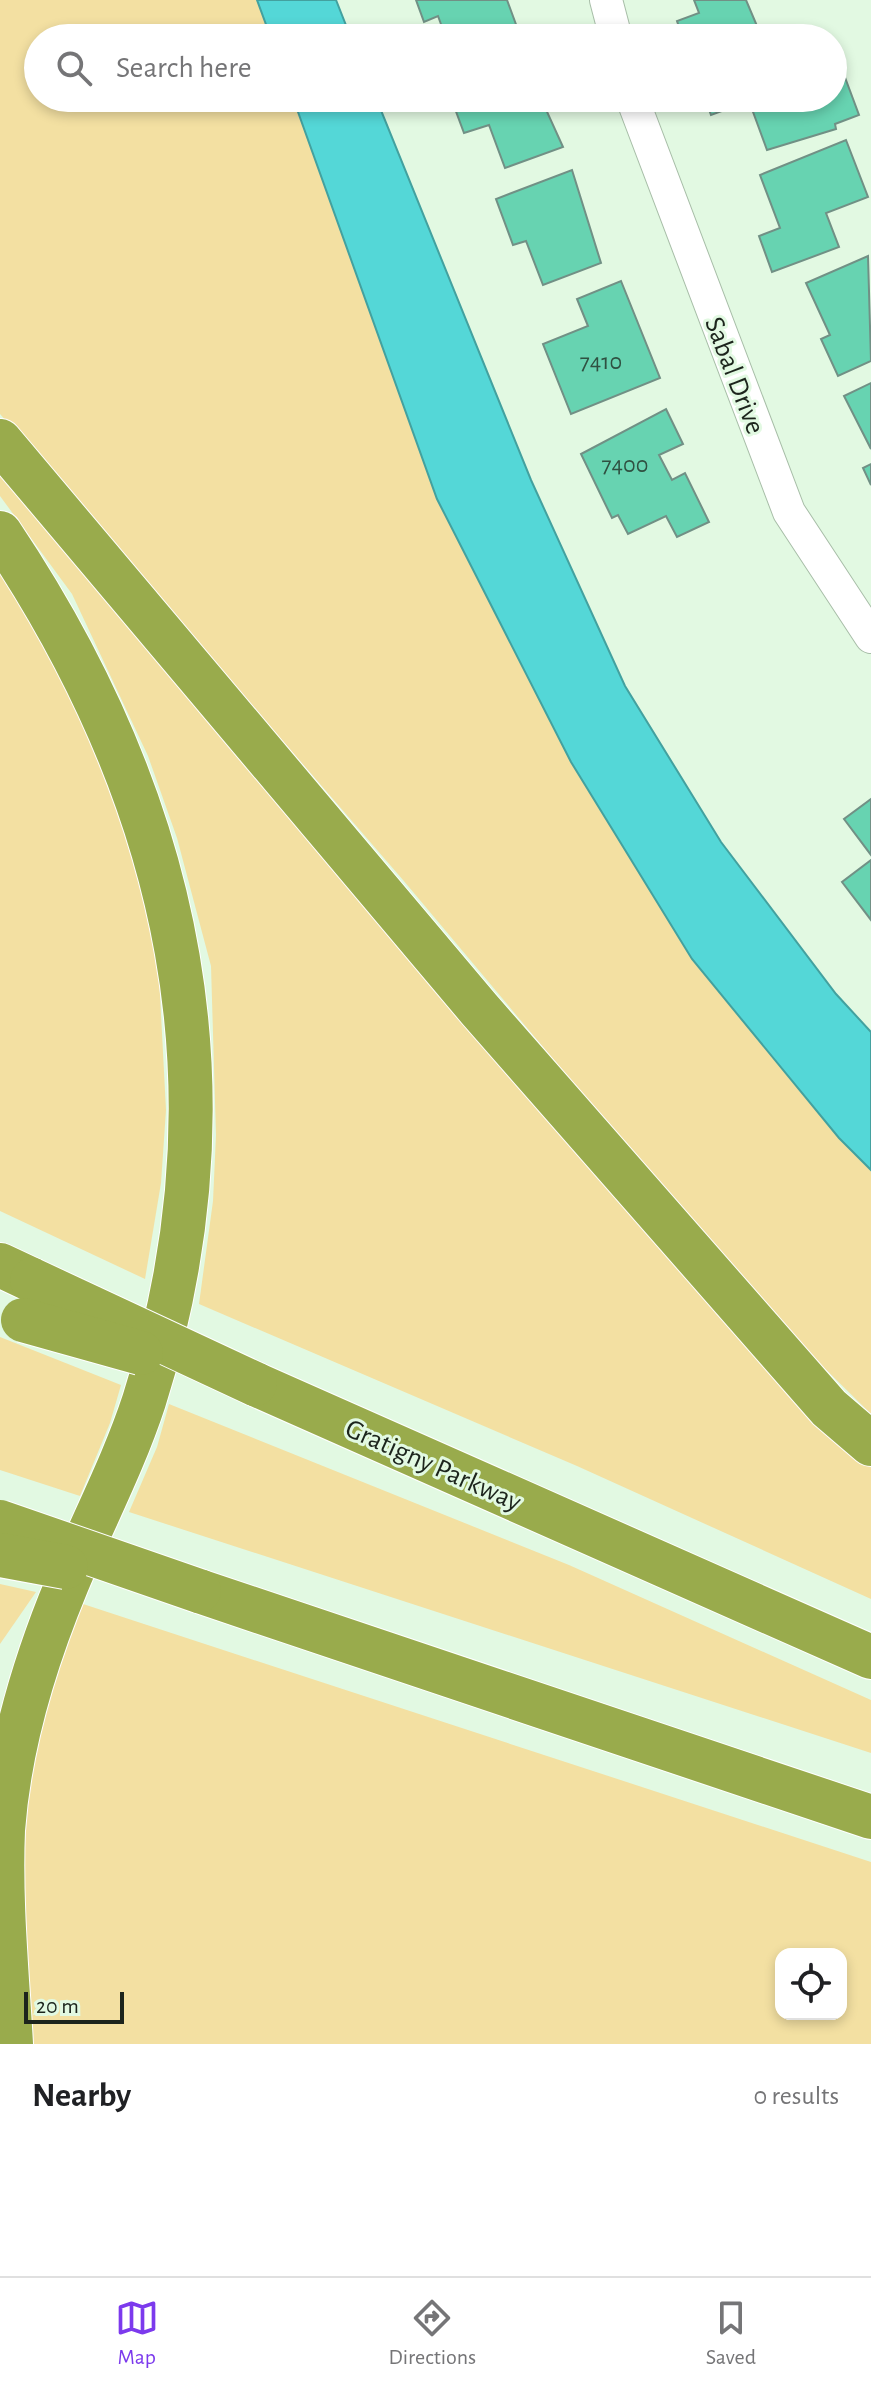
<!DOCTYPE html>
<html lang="en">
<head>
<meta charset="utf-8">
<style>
	body { margin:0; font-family:"Alegreya Sans",sans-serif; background:#f2f2f2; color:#202124 }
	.controls { position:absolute; right:24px; bottom:24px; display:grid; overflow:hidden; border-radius:16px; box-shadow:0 4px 12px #0003 }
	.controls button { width:72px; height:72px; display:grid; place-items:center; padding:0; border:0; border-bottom:2px solid #e0e0e0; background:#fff; color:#202124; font:40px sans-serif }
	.scale { position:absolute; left:24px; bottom:20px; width:100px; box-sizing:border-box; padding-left:8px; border:4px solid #1c241c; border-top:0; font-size:22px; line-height:28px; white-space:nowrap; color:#1c241c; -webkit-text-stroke:6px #e2f9e2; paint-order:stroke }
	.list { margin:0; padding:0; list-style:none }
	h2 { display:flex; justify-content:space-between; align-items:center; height:104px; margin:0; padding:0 32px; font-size:34px }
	h2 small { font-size:26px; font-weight:400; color:#757577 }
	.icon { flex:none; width:44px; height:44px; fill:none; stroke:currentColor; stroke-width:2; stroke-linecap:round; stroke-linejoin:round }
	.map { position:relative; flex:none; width:871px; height:2044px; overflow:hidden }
	.search { position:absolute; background:#fff; box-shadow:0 4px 12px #0003; left:24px; right:24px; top:24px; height:88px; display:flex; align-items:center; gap:20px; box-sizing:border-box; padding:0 28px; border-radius:44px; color:#757577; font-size:30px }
	.sheet { height:232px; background:#fff }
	nav { display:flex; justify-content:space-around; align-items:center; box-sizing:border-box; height:112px; border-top:2px solid #e0e0e0; background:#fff; font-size:22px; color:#757577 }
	nav a { display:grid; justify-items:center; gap:4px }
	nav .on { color:#7c3aed }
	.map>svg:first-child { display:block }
</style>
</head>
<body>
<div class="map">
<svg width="871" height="2044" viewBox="0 0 871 2044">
	<rect width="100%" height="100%" fill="#e2f9e2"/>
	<g fill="#f3e0a2" fill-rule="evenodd">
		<polygon points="0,0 257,0 271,38 38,38 38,98 293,98 437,499 571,762 692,959 839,1138 871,1170 871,1414 806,1350 647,1171 403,880 0,414"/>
		<polygon points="0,459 871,1456 871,1599 577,1466 199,1304 213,1201 216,1135 211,966 177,838 148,756 72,594 0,496"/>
		<polygon points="0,554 105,758 149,912 159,976 166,1110 161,1183 145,1279 0,1211"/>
		<polygon points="0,1337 121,1385 110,1423 80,1496 0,1470"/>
		<polygon points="169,1404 569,1565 871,1700 871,1753 129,1512 157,1447"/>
		<polygon points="0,1584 36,1592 0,1644"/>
		<path d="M 80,1603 L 871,1862 L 871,2044 L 27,2044 L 23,1781 ZM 781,1954 L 841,1954 L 841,2014 L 781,2014 Z"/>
	</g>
	<g fill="#54d7d7" stroke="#43a19f" stroke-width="2">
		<polygon points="257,0 336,0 351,38 271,38"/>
		<polygon points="293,98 376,98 531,480 625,686 721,842 836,994 871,1032 871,1170 839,1138 692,959 571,762 437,499"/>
	</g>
	<g fill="#67d3b1" stroke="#719085" stroke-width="2">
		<polygon points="416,0 507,0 521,38 446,38 438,16 424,22"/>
		<polygon points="694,0 746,0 760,33 748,38 683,38 677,21 699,13"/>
		<polygon points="840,64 859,115 835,124 836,129 767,150 749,101 711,115 705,98 833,98 833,67"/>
		<polygon points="451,98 551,98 543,103 563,147 505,168 489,125 464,133"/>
		<polygon points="846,140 868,197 826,213 839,247 772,272 759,236 780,228 760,175"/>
		<polygon points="572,170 601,263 543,285 526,241 513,245 496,199"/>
		<polygon points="868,256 871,361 838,376 821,339 830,335 806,283"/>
		<polygon points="621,281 660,378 571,414 543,344 588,326 577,299"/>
		<polygon points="871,383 871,449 844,396"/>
		<polygon points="666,409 683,444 659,455 672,480 685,473 709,522 677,537 666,516 628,534 618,515 612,518 581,454"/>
		<polygon points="871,464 871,485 863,468"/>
		<polygon points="871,799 871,855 844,819"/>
		<polygon points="871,860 871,920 842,882"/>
	</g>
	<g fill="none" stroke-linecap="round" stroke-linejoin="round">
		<g stroke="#a8bea8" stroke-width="34">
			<g id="minor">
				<polyline points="606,0 616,38"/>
				<polyline points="632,98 789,512 871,637"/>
			</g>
		</g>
		<g stroke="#fff" stroke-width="46">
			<g id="motorway">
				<polyline points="0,441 479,1009 829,1408 871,1444"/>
				<path d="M 0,533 C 180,801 243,1089 144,1401 C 123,1465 92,1523 67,1584 C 35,1661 9,1747 3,1830 C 0,1901 7,1973 11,2044"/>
				<polyline points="0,1265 32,1280"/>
				<polyline points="255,1384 871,1657"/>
				<polyline points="199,1591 871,1817"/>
			</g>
		</g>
		<use href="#minor" stroke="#fff" stroke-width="32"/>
		<use href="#motorway" stroke="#99ab4c" stroke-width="44"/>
		<g stroke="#fff" stroke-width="46" stroke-linecap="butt">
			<g id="motorway-bridge">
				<polyline points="32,1280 255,1384"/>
				<polyline points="23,1320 141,1353"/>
				<polyline points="0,1522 199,1591"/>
				<polyline points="0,1555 66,1567"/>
			</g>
		</g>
		<use href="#motorway-bridge" stroke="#99ab4c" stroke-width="44"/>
	</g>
	<g text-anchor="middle" stroke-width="6" stroke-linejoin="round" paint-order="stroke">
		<g font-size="24" fill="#2f5041">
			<text x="601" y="369">7410</text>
			<text x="625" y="472">7400</text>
		</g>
		<g font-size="28" fill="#1c241c" stroke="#e2f9e2">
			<text transform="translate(736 375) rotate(69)" y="10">Sabal Drive</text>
			<text transform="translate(434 1464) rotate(24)" y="10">Gratigny Parkway</text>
		</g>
	</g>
</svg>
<div class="controls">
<button><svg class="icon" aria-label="locate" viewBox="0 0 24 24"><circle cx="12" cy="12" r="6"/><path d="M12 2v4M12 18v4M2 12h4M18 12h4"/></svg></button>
</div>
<div class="scale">20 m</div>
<div class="search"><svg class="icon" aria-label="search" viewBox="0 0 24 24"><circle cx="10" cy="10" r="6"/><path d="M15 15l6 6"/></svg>Search here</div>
</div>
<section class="sheet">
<h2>Nearby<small>0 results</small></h2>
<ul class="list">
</ul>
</section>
<nav>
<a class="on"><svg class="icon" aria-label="map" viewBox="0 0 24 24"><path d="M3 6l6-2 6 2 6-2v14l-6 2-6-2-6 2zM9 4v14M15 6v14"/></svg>Map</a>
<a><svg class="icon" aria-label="directions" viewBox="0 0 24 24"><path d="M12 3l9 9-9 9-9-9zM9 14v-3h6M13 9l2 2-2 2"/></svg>Directions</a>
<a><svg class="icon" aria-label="saved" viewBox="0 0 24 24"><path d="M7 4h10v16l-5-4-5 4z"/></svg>Saved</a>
</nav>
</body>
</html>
